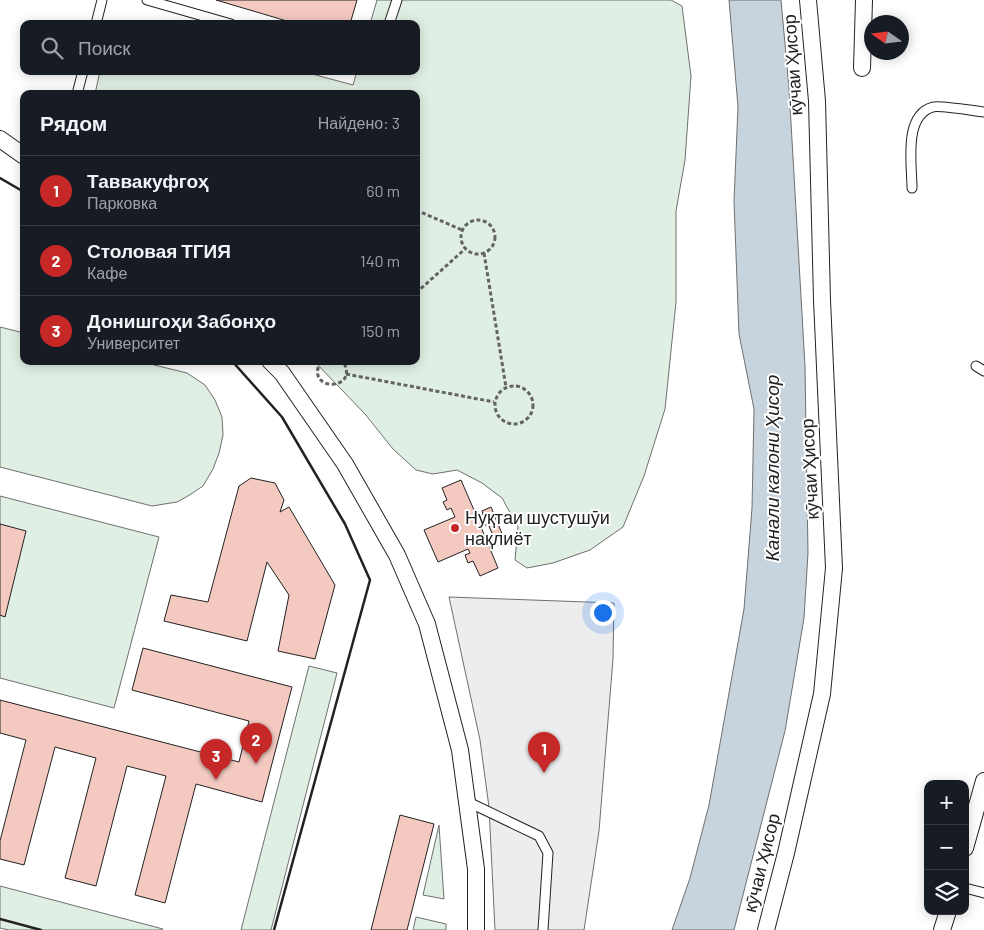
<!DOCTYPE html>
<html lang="ru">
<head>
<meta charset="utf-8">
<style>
	body { margin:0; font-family:Barlow,sans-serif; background:#20242c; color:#f1f3f6 }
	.controls { position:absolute; right:15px; bottom:15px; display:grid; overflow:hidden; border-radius:10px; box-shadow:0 2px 12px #0003 }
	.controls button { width:45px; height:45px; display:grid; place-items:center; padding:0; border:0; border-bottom:1px solid #363941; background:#171b24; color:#f1f3f6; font:25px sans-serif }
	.compass { position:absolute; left:864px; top:15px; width:45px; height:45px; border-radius:50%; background:#171b24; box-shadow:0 2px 12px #0003; rotate:284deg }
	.you { position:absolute; left:602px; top:612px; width:18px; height:18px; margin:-12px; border:4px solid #fff; border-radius:50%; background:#1a73e8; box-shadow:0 0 0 8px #1a73e833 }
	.badge { display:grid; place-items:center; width:32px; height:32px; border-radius:50%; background:#c62828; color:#fff; font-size:16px; font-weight:700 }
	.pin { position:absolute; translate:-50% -41px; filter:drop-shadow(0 1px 2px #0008) }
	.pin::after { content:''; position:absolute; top:26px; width:18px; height:15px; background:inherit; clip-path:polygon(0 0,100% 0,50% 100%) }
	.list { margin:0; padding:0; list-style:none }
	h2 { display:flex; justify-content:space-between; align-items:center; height:65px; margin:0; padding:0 20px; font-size:21px }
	h2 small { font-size:16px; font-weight:400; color:#9ea1a6 }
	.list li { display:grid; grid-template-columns:32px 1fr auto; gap:15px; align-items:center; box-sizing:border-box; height:70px; padding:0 20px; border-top:1px solid #363941 }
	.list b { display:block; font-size:19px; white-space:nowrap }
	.list p { margin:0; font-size:16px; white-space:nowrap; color:#9ea1a6 }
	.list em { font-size:16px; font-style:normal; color:#9ea1a6 }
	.icon { flex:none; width:28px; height:28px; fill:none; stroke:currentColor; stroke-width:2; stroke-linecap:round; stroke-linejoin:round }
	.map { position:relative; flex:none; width:984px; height:930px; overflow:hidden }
	.search { position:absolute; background:#171b24; box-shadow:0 2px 12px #0003; left:20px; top:20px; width:400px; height:55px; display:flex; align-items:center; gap:12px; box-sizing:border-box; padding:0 18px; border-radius:10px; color:#9ea1a6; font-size:19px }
	.panel { position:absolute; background:#171b24; box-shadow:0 2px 12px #0003; left:20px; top:90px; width:400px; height:275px; border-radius:10px }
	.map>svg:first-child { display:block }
</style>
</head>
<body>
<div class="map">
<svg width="984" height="930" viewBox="0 0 984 930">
	<rect width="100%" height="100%" fill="#fff"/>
	<g fill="#e0efe3" stroke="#6f6f6f">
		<polygon points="377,0 671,0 682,6 691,76 685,160 676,211 676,302 665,409 644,476 623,527 590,550 553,563 527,568 515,560 518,527 502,498 482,483 457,470 433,474 416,470 393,449 365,414 314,361 416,361 416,94 95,94 100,71 301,71 353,85 357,71 416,71 416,24 370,24"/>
		<polygon points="0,327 24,333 24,361 138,361 187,373 205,385 215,400 222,417 223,435 219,453 213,469 203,486 188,496 177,502 152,506 0,467"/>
		<polygon points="0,496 159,537 114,708 0,678"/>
		<polygon points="309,666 337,673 271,930 241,930"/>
		<polygon points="439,825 444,899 423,895"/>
		<polygon points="0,886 163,929 162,930 9,930 0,928"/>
		<polygon points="416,917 446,924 446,930 413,930"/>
	</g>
	<polygon fill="#ededed" stroke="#6f6f6f" points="449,597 614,603 613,659 599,831 584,930 495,930 489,807 480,740"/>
	<polygon fill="#c7d3dd" stroke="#6f6f6f" points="729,0 781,0 789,88 805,366 808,553 804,618 785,731 734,930 672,930 690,878 709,805 744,609 752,508 754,409 739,334 734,201 738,107"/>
	<g fill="#f3c9c0" stroke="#222">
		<polygon points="216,0 357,0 350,24 297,24"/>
		<polygon points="251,478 275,483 284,500 280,512 289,507 335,585 315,659 278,651 289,595 267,562 247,641 164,621 171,595 208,602 239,486"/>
		<polygon points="461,480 477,517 483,514 482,511 491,507 503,536 495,540 488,524 481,527 498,568 480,576 473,561 468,563 465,555 470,553 468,549 438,562 424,530 455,517 451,508 447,510 443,502 447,500 442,488"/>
		<polygon points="0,524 26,531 5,617 0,615"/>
		<polygon points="143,648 292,687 262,802 196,784 165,903 135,895 166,776 127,766 96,886 65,878 96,758 55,747 24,865 0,859 0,841 26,740 0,733 0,700 239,762 249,721 132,690"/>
		<polygon points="400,815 434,824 407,930 371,930"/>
	</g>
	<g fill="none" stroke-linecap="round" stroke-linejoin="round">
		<g stroke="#222" stroke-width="11">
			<g id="lane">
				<polyline points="147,0 231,24"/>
				<polyline points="96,24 102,0"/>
				<polyline points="389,24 397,0"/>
				<polyline points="77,94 83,71"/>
				<path d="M 912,188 C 912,165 903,115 933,107 C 940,105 974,111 984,112"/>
				<polyline points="976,366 984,371"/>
				<polyline points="466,801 539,836 548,853 543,930"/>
				<polyline points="965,888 984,893"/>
			</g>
		</g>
		<g stroke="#222" stroke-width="18">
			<g id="street">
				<polyline points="862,68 864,0"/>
				<polyline points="0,139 24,156"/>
				<polyline points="270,361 282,373 345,464 397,555 427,624 460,750 476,869 476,930"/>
				<polyline points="965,848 984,781"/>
				<polyline points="766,930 786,853 822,694 834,568 822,300 817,101 808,0"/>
				<polyline points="942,930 948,911"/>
			</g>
		</g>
		<g stroke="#646464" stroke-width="3" stroke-dasharray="4 2.5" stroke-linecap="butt">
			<polyline points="416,210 462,230"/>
			<circle cx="478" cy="237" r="17"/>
			<polyline points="484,253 506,387"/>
			<polyline points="416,293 465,249"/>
			<path d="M 321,361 C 303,392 361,392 343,361"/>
			<polyline points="346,374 494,402"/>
			<circle cx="514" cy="405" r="19"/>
		</g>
		<use href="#lane" stroke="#fff" stroke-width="9"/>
		<use href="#street" stroke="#fff" stroke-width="16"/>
		<g stroke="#222" stroke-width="2.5">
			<polyline points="0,178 24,192"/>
			<polyline points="232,361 282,417 345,524 370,580 274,930"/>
			<polyline points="0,919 41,930"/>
		</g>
	</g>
	<circle fill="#c62828" stroke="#fff" stroke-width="2" cx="455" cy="528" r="5"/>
	<g text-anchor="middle" stroke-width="4" stroke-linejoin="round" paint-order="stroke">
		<g font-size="18" fill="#222" stroke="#fff">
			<text transform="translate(793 65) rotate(-94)" y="6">кӯчаи Ҳисор</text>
			<text transform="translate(810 469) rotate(-93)" y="6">кӯчаи Ҳисор</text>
			<text transform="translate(762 863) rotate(-76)" y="6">кӯчаи Ҳисор</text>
		</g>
		<g font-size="18" fill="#222" stroke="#fff" text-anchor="start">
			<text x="465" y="524">Нуқтаи шустушӯи<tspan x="465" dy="21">нақлиёт</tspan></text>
		</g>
		<g font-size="19" font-style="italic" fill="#222" stroke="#fff">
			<text transform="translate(772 468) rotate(-90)" y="7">Канали калони Ҳисор</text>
		</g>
	</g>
</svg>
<div class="controls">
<button>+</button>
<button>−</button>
<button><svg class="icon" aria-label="layers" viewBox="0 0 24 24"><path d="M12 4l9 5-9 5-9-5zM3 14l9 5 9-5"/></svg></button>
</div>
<svg class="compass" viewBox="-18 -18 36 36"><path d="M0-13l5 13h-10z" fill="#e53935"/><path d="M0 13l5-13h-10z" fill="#9ea1a6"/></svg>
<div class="you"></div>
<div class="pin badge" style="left:544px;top:773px">1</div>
<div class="pin badge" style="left:256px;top:764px">2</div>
<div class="pin badge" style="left:216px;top:780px">3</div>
<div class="search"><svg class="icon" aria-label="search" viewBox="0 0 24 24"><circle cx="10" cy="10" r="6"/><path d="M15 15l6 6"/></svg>Поиск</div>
<section class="panel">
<h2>Рядом<small>Найдено: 3</small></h2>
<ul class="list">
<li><span class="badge">1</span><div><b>Таввакуфгоҳ</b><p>Парковка</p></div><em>60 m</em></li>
<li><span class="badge">2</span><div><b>Столовая ТГИЯ</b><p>Кафе</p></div><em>140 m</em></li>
<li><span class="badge">3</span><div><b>Донишгоҳи Забонҳо</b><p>Университет</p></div><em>150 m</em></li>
</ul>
</section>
</div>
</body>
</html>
